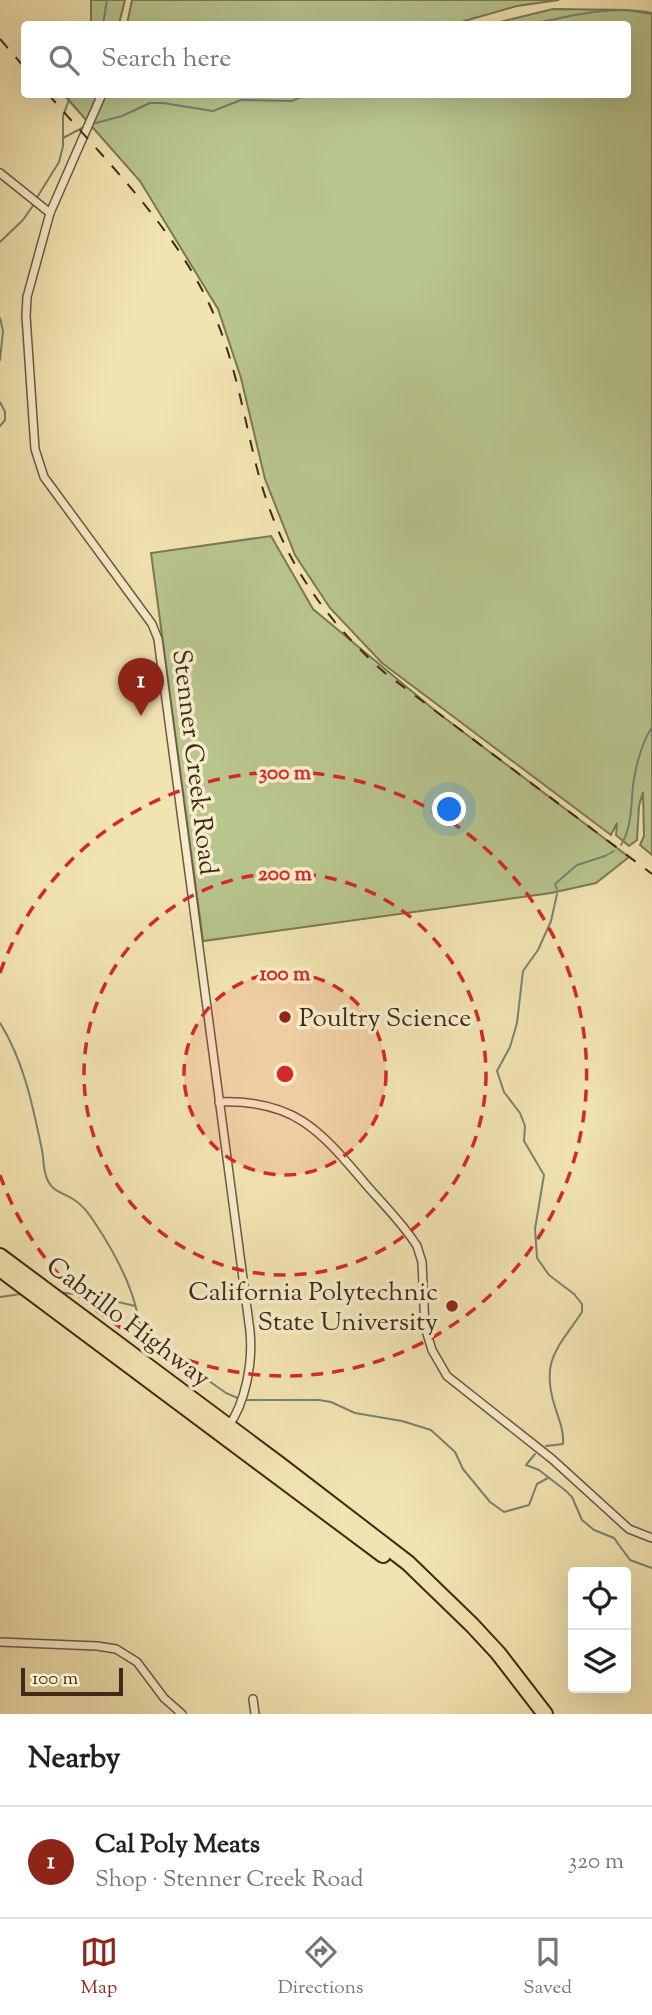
<!DOCTYPE html>
<html lang="en">
<head>
<meta charset="utf-8">
<style>
	body { margin:0; font-family:"Sorts Mill Goudy",serif; background:#f6f6f6; color:#222 }
	.controls { position:absolute; right:21px; bottom:21px; display:grid; overflow:hidden; border-radius:7px; box-shadow:0 7px 28px #0002 }
	.controls button { width:63px; height:63px; display:grid; place-items:center; padding:0; border:0; border-bottom:2px solid #e0e0e0; background:#fff; color:#222; font:35px sans-serif }
	.scale { position:absolute; left:21px; bottom:18px; width:102px; box-sizing:border-box; padding-left:7px; border:4px solid #412a1a; border-top:0; font-size:19px; line-height:24px; white-space:nowrap; color:#412a1a; -webkit-text-stroke:5px #f7edcc; paint-order:stroke }
	.you { position:absolute; left:450px; top:810px; width:24px; height:24px; margin:-18px; border:5px solid #fff; border-radius:50%; background:#1a73e8; box-shadow:0 0 0 10px #1a73e833 }
	.badge { display:grid; place-items:center; width:46px; height:46px; border-radius:50%; background:#8f2418; color:#fff; font-size:23px; font-weight:700 }
	.pin { position:absolute; translate:-50% -58px; filter:drop-shadow(0 2px 4px #0008) }
	.pin::after { content:''; position:absolute; top:37px; width:24px; height:21px; background:inherit; clip-path:polygon(0 0,100% 0,50% 100%) }
	.list { margin:0; padding:0; list-style:none }
	h2 { display:flex; justify-content:space-between; align-items:center; height:91px; margin:0; padding:0 28px; font-size:30px }
	h2 small { font-size:23px; font-weight:400; color:#767676 }
	.list li { display:grid; grid-template-columns:46px 1fr auto; gap:21px; align-items:center; box-sizing:border-box; height:112px; padding:0 28px; border-top:2px solid #e0e0e0 }
	.list b { display:block; font-size:26px; white-space:nowrap }
	.list p { margin:0; font-size:23px; white-space:nowrap; color:#767676 }
	.list em { font-size:23px; font-style:normal; color:#767676 }
	.icon { flex:none; width:38px; height:38px; fill:none; stroke:currentColor; stroke-width:2; stroke-linecap:round; stroke-linejoin:round }
	.map { position:relative; flex:none; width:652px; height:1714px; overflow:hidden }
	.search { position:absolute; background:#fff; box-shadow:0 7px 28px #0002; left:21px; right:21px; top:21px; height:77px; display:flex; align-items:center; gap:18px; box-sizing:border-box; padding:0 24px; border-radius:7px; color:#767676; font-size:26px }
	.sheet { height:203px; background:#fff }
	nav { display:flex; justify-content:space-around; align-items:center; box-sizing:border-box; height:98px; border-top:2px solid #e0e0e0; background:#fff; font-size:19px; color:#767676 }
	nav a { display:grid; justify-items:center; gap:4px }
	nav .on { color:#8f2418 }
	.map>svg:first-child { display:block }
</style>
</head>
<body>
<div class="map">
<svg width="652" height="1714" viewBox="0 0 652 1714">
	<rect width="100%" height="100%" fill="#f2e4b1"/>
	<filter id="stains"><feTurbulence type="fractalNoise" baseFrequency=".00286" numOctaves="4"/><feColorMatrix values="0 0 0 0 .2 0 0 0 0 .09 0 0 0 0 .02 0 0 0 .5 -.17"/></filter>
	<radialGradient id="worn" r=".72"><stop offset=".6" stop-color="#630" stop-opacity="0"/><stop offset="1" stop-color="#630" stop-opacity=".3"/></radialGradient>
	<g fill="#b8c58d" stroke="#7c7854" stroke-width="2">
		<polygon points="91,0 125,0 119,24 91,24"/>
		<polygon points="132,0 559,0 517,6 454,24 127,24"/>
		<polygon points="553,9 628,10 652,14 652,855 640,845 644,836 643,792 639,806 637,840 629,846 616,835 617,823 611,835 382,663 330,608 295,555 265,479 241,378 218,309 140,181 64,95 628,94 628,24 492,24"/>
		<polygon points="271,536 313,609 438,713 629,857 596,883 551,893 203,941 151,553"/>
	</g>
	<g fill="none" stroke-linecap="round" stroke-linejoin="round">
		<g stroke="#778373" stroke-width="2">
			<polyline points="103,24 107,0"/>
			<path d="M 532,24 C 571,16 612,5 652,13"/>
			<polyline points="92,124 122,116 150,103 163,103 213,111 241,100 292,101 308,94"/>
			<polyline points="63,138 84,127"/>
			<polyline points="36,199 59,162 63,146 63,116 71,94"/>
			<polyline points="0,242 23,220 34,204"/>
			<polyline points="0,318 3,331 0,360"/>
			<polyline points="0,402 5,412 5,420 0,426"/>
			<path d="M 621,845 C 632,827 631,806 633,785 C 636,765 641,744 652,727"/>
			<polyline points="557,889 555,884 577,865 605,856 614,851"/>
			<path d="M 0,1023 C 24,1061 33,1107 42,1150 C 44,1160 43,1172 48,1181 C 53,1192 64,1193 73,1199 C 83,1205 89,1214 95,1223 C 111,1247 127,1276 135,1304 C 138,1315 138,1324 144,1335 L 226,1393 L 240,1399"/>
			<polyline points="58,1292 102,1298 135,1306"/>
			<polyline points="0,1297 21,1294"/>
			<polyline points="245,1400 319,1400 331,1402 355,1413 402,1421 431,1430 455,1452 463,1469 490,1502 504,1512 529,1505 537,1484 548,1478"/>
			<path d="M 546,1446 L 563,1444 C 564,1430 559,1420 555,1407 C 540,1360 558,1348 582,1312 L 582,1304 L 574,1294 L 549,1275 L 537,1258 L 535,1229 L 544,1175 L 524,1141 L 525,1126 L 520,1113 L 504,1092 L 497,1071 L 510,1047 L 517,1023 L 523,971 L 538,950 L 551,921 L 557,894"/>
			<polyline points="535,1454 526,1465 539,1470 566,1491 572,1497 582,1520 594,1530 614,1538 630,1560 652,1568"/>
		</g>
		<g stroke="#6d5840" stroke-width="10">
			<g id="street">
				<path d="M 102,94 L 50,213 L 27,297 L 26,316 L 35,449 L 44,477 L 152,624 L 158,639 L 250,1331 C 253,1362 246,1402 228,1427"/>
				<polyline points="0,173 50,213"/>
				<path d="M 219,1102 C 297,1099 322,1133 369,1188 C 385,1206 404,1225 417,1246 L 422,1262 L 425,1327 L 432,1350 L 447,1376 L 552,1459 L 629,1529 L 652,1538"/>
				<polyline points="0,1642 97,1646 116,1649 137,1662 164,1698 182,1714"/>
				<polyline points="253,1699 255,1714"/>
			</g>
		</g>
		<g stroke="#412a1a" stroke-width="18">
			<g id="highway">
				<polyline points="0,1256 279,1464 408,1563 472,1625 498,1653 545,1714"/>
				<polyline points="0,1269 383,1555"/>
			</g>
		</g>
		<use href="#street" stroke="#f7edcc" stroke-width="7"/>
		<use href="#highway" stroke="#f2e4b1" stroke-width="14"/>
		<g stroke="#412a1a" stroke-width="2" stroke-dasharray="12 12" stroke-linecap="butt">
			<polyline points="0,39 24,67"/>
			<path d="M 48,94 C 106,161 174,227 211,308 C 236,361 244,420 259,476 C 282,558 322,617 385,673 L 652,874"/>
		</g>
	</g>
	<circle cx="285" cy="1074" r="101" fill="#d62828" fill-opacity=".12"/>
	<g fill="none" stroke="#d62828" stroke-width="3.5" stroke-dasharray="12 9">
		<circle cx="285" cy="1074" r="101"/>
		<circle cx="285" cy="1074" r="201"/>
		<path d="M0 973A302 302 0 1 1 0 1175"/>
	</g>
	<g fill="#8f2418" stroke="#f7edcc" stroke-width="2.5">
		<circle cx="285" cy="1017" r="7"/>
		<circle cx="452" cy="1306" r="7"/>
	</g>
	<g text-anchor="middle" stroke-width="7" stroke-linejoin="round" paint-order="stroke">
		<g font-size="26" fill="#412a1a" stroke="#f7edcc">
			<text transform="translate(196 762) rotate(83)" y="9">Stenner Creek Road</text>
			<text transform="translate(129 1321) rotate(37)" y="9">Cabrillo Highway</text>
		</g>
		<g font-size="26" fill="#412a1a" stroke="#f7edcc" text-anchor="start">
			<text x="299" y="1026">Poultry Science</text>
			<text x="438" y="1300" text-anchor="end">California Polytechnic<tspan x="438" dy="30">State University</tspan></text>
		</g>
	</g>
	<circle cx="285" cy="1074" r="10" fill="#d62828" stroke="#f7edcc" stroke-width="3.5"/>
	<g font-size="21" text-anchor="middle" font-weight="bold" fill="#d62828" stroke="#f7edcc" stroke-width="7" stroke-linejoin="round" paint-order="stroke">
		<text x="285" y="779">300 m</text>
		<text x="285" y="880">200 m</text>
		<text x="285" y="980">100 m</text>
	</g>
	<rect width="100%" height="100%" filter="url(#stains)"/>
	<rect width="100%" height="100%" fill="url(#worn)"/>
</svg>
<div class="controls">
<button><svg class="icon" aria-label="locate" viewBox="0 0 24 24"><circle cx="12" cy="12" r="6"/><path d="M12 2v4M12 18v4M2 12h4M18 12h4"/></svg></button>
<button><svg class="icon" aria-label="layers" viewBox="0 0 24 24"><path d="M12 4l9 5-9 5-9-5zM3 14l9 5 9-5"/></svg></button>
</div>
<div class="scale">100 m</div>
<div class="you"></div>
<div class="pin badge" style="left:141px;top:716px">1</div>
<div class="search"><svg class="icon" aria-label="search" viewBox="0 0 24 24"><circle cx="10" cy="10" r="6"/><path d="M15 15l6 6"/></svg>Search here</div>
</div>
<section class="sheet">
<h2>Nearby<small></small></h2>
<ul class="list">
<li><span class="badge">1</span><div><b>Cal Poly Meats</b><p>Shop · Stenner Creek Road</p></div><em>320 m</em></li>
</ul>
</section>
<nav>
<a class="on"><svg class="icon" aria-label="map" viewBox="0 0 24 24"><path d="M3 6l6-2 6 2 6-2v14l-6 2-6-2-6 2zM9 4v14M15 6v14"/></svg>Map</a>
<a><svg class="icon" aria-label="directions" viewBox="0 0 24 24"><path d="M12 3l9 9-9 9-9-9zM9 14v-3h6M13 9l2 2-2 2"/></svg>Directions</a>
<a><svg class="icon" aria-label="saved" viewBox="0 0 24 24"><path d="M7 4h10v16l-5-4-5 4z"/></svg>Saved</a>
</nav>
</body>
</html>
